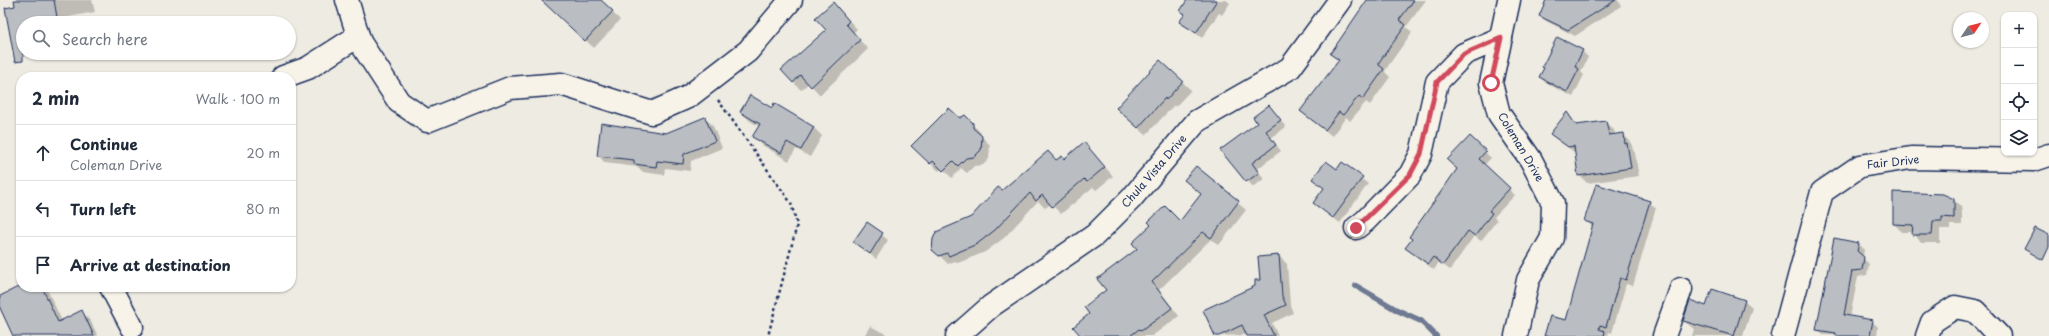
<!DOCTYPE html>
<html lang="en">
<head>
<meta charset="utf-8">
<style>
	body { margin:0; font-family:"Playpen Sans",sans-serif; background:#f2f2f3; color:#1f2937 }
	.controls { position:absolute; right:12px; top:12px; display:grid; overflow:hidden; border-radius:8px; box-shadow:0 1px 3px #0004 }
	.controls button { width:36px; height:36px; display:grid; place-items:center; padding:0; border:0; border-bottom:1px solid #e0e1e3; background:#fff; color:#1f2937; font:20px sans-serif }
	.compass { position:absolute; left:1953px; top:12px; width:36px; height:36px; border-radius:50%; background:#fff; box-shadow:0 1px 3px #0004; rotate:55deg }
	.stop { position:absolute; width:12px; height:12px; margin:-9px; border:3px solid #d1495b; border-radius:50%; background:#fff }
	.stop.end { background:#d1495b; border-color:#fff; box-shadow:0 1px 4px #0008 }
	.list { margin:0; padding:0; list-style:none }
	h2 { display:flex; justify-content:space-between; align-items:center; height:52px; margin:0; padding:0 16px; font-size:17px }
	h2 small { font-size:13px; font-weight:400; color:#747a83 }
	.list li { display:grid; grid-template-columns:26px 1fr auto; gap:12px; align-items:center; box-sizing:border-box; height:56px; padding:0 16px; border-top:1px solid #e0e1e3 }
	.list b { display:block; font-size:15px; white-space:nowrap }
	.list p { margin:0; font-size:13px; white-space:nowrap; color:#747a83 }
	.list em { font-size:13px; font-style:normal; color:#747a83 }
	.icon { flex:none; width:22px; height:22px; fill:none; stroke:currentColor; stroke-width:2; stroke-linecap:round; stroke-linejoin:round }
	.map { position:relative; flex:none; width:2049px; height:336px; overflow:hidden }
	.search { position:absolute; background:#fff; box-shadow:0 1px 3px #0004; left:16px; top:16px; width:280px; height:44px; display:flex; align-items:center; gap:10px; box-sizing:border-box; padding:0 14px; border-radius:22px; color:#747a83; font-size:15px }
	.panel { position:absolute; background:#fff; box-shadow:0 1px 3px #0004; left:16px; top:72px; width:280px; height:220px; border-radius:16px }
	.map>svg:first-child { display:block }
</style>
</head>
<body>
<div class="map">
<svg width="2049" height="336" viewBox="0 0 2049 336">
	<rect width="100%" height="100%" fill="#eeebe2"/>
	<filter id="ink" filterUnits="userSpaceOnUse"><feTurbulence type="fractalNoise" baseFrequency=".025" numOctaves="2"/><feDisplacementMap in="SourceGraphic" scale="8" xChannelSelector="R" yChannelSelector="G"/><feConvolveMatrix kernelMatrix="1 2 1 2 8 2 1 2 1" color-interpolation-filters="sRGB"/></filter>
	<g filter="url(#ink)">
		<g fill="#0003">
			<polygon points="15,0 92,0 95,12 63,18 64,23 23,23 23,44"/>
			<polygon points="542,0 589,0 612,12 620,20 594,48"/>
			<polygon points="1185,0 1226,0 1230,3 1222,15 1219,13 1202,38 1181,22 1185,15 1181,10 1186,3"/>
			<polygon points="1369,0 1426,0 1406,27 1412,32 1386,69 1385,72 1390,77 1370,105 1366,102 1350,121 1346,117 1332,136 1301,111 1339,61 1331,54"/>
			<polygon points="1547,0 1618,0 1621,6 1575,36 1546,21 1540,15"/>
			<polygon points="833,3 857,29 853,33 868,49 820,95 809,83 801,90 793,82 827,30"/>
			<polygon points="1582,51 1588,57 1581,72 1584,75 1573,97 1546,83 1540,77 1544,69 1543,67"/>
			<polygon points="1160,61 1191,90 1175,107 1174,105 1146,135 1125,116"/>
			<polygon points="774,105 814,128 822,136 810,157 796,149 789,161 762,145 754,136 760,127 750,121 741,112 772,109"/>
			<polygon points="1269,106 1286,127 1271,138 1281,151 1257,169 1264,179 1253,187 1222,150 1259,124"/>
			<polygon points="1567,114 1578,126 1605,122 1614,130 1615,135 1623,134 1631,142 1633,150 1635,153 1639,176 1587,183 1579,175 1576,154 1552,134"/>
			<polygon points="965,117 981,133 981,136 990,145 989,159 983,165 974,166 967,173 961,168 952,178 942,168 939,171 921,155"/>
			<polygon points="705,118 713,126 722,148 691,161 690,171 665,168 664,175 643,172 638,167 605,163 598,155 666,134"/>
			<polygon points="1470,137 1491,158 1484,165 1515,195 1494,217 1497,220 1481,241 1474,236 1450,270 1439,262 1434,270 1406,248 1458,169"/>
			<polygon points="1048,152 1057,161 1092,152 1113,176 1096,190 1093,187 1061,214 1051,204 1045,208 1038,201 1004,238 985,252 958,263 955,261 948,264 933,249"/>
			<polygon points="1343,164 1368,184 1340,223 1314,203 1325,189 1314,179 1337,171"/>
			<polygon points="1196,167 1246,210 1219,245 1211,239 1159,290 1179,316 1152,336 1082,336 1091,314 1107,290 1180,223 1202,195 1186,180"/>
			<polygon points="1954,200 1962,208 1962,225 1950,225 1950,229 1940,229 1940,243 1921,243 1913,232 1902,232 1894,224"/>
			<polygon points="1649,202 1656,208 1633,286 1626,284 1612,333 1609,332 1608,336 1545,336 1566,321 1592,227 1586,220"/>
			<polygon points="867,223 888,240 876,259 855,242"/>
			<polygon points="1858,243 1864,249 1863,258 1869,264 1867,275 1858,277 1850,317 1872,321 1878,327 1877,336 1823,335 1817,329"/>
			<polygon points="1279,256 1287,264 1290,305 1293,313 1272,323 1278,336 1248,335 1216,336"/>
			<polygon points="21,287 46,287 62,321 82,312 90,320 98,336 14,336 0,306 0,297"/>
			<polygon points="1744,301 1752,308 1743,336 1692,336 1694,329 1684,321 1706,307"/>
			<polygon points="870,326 890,336 864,336"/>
		</g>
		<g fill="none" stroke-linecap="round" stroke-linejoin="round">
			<polyline stroke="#6e7992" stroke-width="6" points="1356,286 1397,310 1421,321 1436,336"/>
		</g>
		<g fill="#babdc2" stroke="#1b2f5e">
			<polygon points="14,0 54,0 58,23 23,23 23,61 15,62 5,8 15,6"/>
			<polygon points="541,0 601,0 613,11 585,41"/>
			<polygon points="1187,0 1217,0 1196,33 1179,22 1185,14 1180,11"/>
			<polygon points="1367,0 1414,0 1399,20 1406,25 1379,62 1379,65 1384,69 1363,99 1359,96 1343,115 1339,112 1325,130 1300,111 1339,60 1330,54"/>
			<polygon points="1546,0 1616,0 1568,30 1539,16"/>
			<polygon points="833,2 849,21 846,24 860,40 811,87 800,75 793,83 781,70 826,30 815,18"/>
			<polygon points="1557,37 1583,50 1575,66 1579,69 1567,92 1539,77 1544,68 1542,67"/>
			<polygon points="1160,60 1183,81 1166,100 1165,98 1138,128 1116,108"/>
			<polygon points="750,95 772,108 774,103 814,127 801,150 787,142 781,153 752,137 760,124 740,112"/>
			<polygon points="1269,105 1281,120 1266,131 1276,145 1252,163 1259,173 1246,182 1220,150 1257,123 1253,117"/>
			<polygon points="949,108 960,118 965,115 973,123 973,128 982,136 981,150 974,157 966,158 958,166 953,161 943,171 933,161 930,164 911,146"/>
			<polygon points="1567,112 1576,125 1606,121 1609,135 1624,133 1625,144 1627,143 1631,168 1578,176 1574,146 1568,147 1550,134"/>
			<polygon points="705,117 715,141 684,154 683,164 657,161 656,167 634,164 634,160 597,156 601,123 666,133"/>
			<polygon points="1470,136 1486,151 1479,159 1510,188 1489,211 1492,213 1475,236 1468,231 1443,265 1433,257 1428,264 1405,248 1412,239 1409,237 1457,169 1447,160"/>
			<polygon points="1084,142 1105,167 1087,182 1084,179 1052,207 1042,195 1036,201 1030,193 995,230 977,244 949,256 947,253 939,256 932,250 933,239 936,232 971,217 998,187 1002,190 1048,151 1056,160 1062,156 1064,159"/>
			<polygon points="1326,161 1337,169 1342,162 1363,177 1333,218 1313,203 1324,188 1312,179"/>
			<polygon points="1196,166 1239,201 1211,238 1203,232 1152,282 1172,308 1141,331 1139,329 1130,336 1081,336 1073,327 1089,314 1084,307 1106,290 1097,279 1137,249 1132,243 1151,225 1148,222 1165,206 1180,221 1201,194 1184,180"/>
			<polygon points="1596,184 1650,201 1626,280 1620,278 1606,327 1600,325 1599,329 1605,331 1604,336 1544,336 1550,316 1566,320 1593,224 1584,221"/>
			<polygon points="1893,192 1943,194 1954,199 1954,218 1942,217 1942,221 1933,221 1932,235 1912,235 1913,225 1893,224"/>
			<polygon points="867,222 883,233 870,254 853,242"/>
			<polygon points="2035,228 2049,235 2049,247 2043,260 2024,249"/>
			<polygon points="1834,238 1859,243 1857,251 1864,257 1862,270 1852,271 1844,315 1873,320 1870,336 1836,336 1836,333 1816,330"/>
			<polygon points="1279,255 1282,296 1286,305 1264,315 1274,336 1247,336 1242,325 1219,336 1215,336 1203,310 1255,286 1255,280 1260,280 1258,257"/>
			<polygon points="18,287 42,287 58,322 82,310 94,336 13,336 0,308 0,296"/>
			<polygon points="1712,289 1745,300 1734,336 1683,321 1690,300 1706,306"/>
		</g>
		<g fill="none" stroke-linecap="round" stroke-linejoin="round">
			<g stroke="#1b2f5e" stroke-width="25">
				<g id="minor">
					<polyline points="347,0 360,42 399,102 427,121 510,88 561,84 652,113 688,97 748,51 791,0"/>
					<polyline points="1509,0 1491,83 1499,114 1531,160 1553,203 1552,238 1528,280 1516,336"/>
					<polyline points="283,77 308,68 358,36"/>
					<polyline points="1356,228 1365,221 1410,175 1421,154 1437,82 1464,54 1501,38"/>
					<polyline points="111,287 132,327"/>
					<polyline points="957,336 991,306 1095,235 1131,199 1197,121 1290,68 1340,0"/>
					<polyline points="1664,336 1681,289"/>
					<polyline points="1783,336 1822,192 1860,166 1911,158 2034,160 2049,155"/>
					<polyline points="1927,336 1932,322 1955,307 1975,311 1999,336"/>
				</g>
			</g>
			<polyline stroke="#1b2f5e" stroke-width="2.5" stroke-dasharray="3 3" stroke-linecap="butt" points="718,100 791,203 797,225 768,336"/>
			<use href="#minor" stroke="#f7f3e8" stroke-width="22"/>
		</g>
	</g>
	<g fill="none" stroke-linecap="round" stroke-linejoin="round" filter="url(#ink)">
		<polyline stroke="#d1495b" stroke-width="5" points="1356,228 1410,175 1421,154 1437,82 1464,54 1501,38 1491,83"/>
	</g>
	<g text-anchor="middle" stroke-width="3" stroke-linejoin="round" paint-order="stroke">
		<g font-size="11" fill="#1b2f5e" stroke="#f7f3e8">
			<text transform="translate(1521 147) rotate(59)" y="4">Coleman Drive</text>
			<text transform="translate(1893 162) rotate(-6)" y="4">Fair Drive</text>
			<text transform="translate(1154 171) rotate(-49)" y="4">Chula Vista Drive</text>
		</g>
	</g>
</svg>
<div class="controls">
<button>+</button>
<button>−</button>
<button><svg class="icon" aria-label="locate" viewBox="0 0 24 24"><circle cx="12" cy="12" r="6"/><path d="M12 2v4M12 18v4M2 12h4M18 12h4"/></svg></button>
<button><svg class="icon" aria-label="layers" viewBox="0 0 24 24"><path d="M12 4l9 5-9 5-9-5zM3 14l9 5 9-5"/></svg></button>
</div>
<svg class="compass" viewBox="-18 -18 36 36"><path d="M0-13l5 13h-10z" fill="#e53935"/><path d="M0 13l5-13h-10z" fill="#747a83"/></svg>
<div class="stop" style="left:1491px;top:83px"></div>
<div class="stop end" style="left:1356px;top:228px"></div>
<div class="search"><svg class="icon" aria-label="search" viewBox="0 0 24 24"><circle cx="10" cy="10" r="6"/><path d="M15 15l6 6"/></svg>Search here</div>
<section class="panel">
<h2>2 min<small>Walk · 100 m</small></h2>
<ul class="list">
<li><svg class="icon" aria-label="ahead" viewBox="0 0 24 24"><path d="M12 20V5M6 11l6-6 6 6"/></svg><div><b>Continue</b><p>Coleman Drive</p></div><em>20 m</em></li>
<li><svg class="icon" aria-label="left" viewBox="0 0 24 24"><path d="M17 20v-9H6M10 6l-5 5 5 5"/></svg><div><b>Turn left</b></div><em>80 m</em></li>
<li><svg class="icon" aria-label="arrive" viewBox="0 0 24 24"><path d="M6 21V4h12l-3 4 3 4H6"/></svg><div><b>Arrive at destination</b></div></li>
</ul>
</section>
</div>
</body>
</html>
